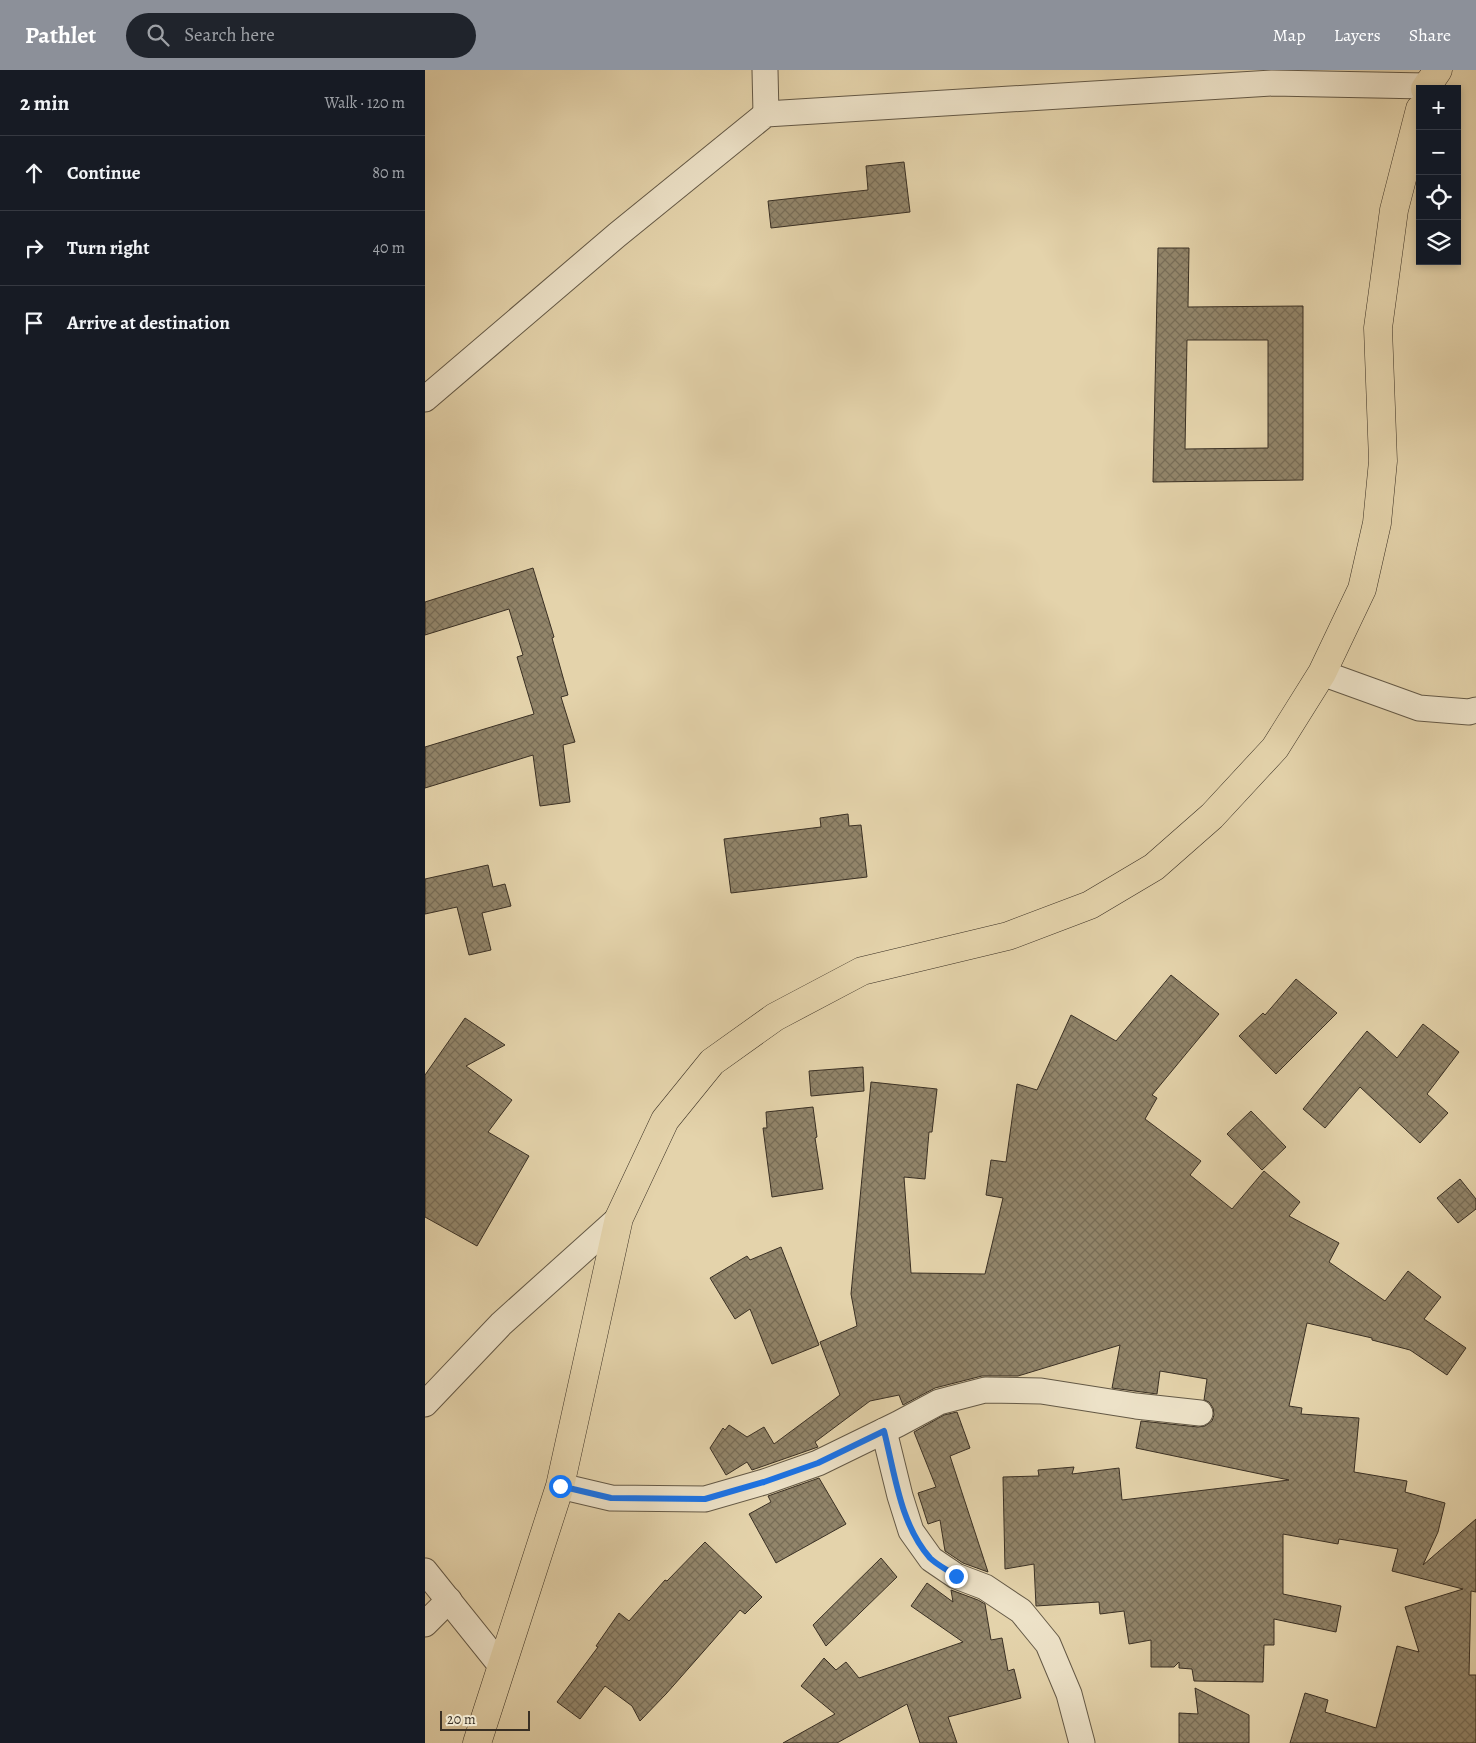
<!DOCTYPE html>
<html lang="en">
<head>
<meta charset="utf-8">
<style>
	body { margin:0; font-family:Alegreya,serif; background:#20242c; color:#f1f3f6 }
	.controls { position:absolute; right:15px; top:15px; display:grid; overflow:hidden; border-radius:0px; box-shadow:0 2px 8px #0003 }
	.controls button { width:45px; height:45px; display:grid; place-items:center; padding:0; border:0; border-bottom:1px solid #363941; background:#171b24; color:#f1f3f6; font:25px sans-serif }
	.scale { position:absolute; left:15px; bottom:12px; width:90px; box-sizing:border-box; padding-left:5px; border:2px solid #3a3024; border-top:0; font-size:14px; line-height:18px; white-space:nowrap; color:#3a3024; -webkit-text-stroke:4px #ede2c8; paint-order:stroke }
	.stop { position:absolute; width:15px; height:15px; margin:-11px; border:4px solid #1a73e8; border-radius:50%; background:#fff }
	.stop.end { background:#1a73e8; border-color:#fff; box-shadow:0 1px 5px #0008 }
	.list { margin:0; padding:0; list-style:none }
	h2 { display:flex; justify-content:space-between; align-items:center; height:65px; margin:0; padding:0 20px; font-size:21px }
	h2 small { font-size:16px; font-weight:400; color:#9ea1a6 }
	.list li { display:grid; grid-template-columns:32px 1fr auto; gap:15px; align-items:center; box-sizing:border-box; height:75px; padding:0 20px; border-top:1px solid #363941 }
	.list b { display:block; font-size:19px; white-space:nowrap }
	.list em { font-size:16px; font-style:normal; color:#9ea1a6 }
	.icon { flex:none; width:28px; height:28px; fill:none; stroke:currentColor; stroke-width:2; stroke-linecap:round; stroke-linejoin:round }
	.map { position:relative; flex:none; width:1051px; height:1673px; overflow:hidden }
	header { display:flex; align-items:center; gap:30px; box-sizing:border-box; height:70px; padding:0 25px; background:#8c9099; color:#fff }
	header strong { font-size:24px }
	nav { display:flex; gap:28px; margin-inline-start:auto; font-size:18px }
	.search { width:350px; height:45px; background:#20242c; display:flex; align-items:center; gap:12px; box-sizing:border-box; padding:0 18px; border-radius:28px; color:#9ea1a6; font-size:19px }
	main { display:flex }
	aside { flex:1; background:#171b24 }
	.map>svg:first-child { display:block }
</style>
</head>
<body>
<header>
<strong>Pathlet</strong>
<div class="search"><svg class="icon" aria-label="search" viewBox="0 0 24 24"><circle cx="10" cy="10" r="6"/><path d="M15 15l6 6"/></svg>Search here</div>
<nav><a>Map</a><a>Layers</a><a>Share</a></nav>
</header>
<main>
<aside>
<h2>2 min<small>Walk · 120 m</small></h2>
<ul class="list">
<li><svg class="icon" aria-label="ahead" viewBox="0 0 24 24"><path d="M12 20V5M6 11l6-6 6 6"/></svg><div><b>Continue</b></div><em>80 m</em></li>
<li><svg class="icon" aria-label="right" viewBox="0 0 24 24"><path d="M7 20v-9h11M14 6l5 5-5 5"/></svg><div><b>Turn right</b></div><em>40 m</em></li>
<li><svg class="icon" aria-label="arrive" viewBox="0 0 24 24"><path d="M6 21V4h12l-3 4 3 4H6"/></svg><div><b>Arrive at destination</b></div></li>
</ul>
</aside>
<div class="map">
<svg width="1051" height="1673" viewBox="0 0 1051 1673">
	<defs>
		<pattern id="building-cross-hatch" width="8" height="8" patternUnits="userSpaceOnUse" patternTransform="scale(1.25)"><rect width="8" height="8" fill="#92856a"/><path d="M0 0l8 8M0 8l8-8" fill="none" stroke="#786d57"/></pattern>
	</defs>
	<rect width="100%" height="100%" fill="#e4d3ab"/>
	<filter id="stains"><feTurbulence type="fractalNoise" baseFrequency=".004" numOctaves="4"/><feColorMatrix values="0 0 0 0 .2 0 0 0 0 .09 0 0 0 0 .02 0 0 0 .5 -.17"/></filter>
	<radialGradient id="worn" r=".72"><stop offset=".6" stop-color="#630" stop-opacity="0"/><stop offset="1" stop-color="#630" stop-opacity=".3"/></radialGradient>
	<g fill="url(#building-cross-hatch)" stroke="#3a3024" fill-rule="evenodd">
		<polygon points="479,92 485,142 346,158 343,131 443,120 441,96"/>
		<path d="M 733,178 L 764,178 L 763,237 L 878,236 L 878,410 L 728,412 ZM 762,270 L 843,270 L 843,378 L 760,379 Z"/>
		<polygon points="108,498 129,567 127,568 143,625 136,627 150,672 138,675 145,732 115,736 108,685 0,718 0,677 109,644 92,587 98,585 84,539 0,565 0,532"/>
		<polygon points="423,744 424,756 436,755 442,807 306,823 299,769 396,757 395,748"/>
		<polygon points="63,795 68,817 80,814 86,836 57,843 66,880 44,885 32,837 0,844 0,809"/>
		<polygon points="746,905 794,944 727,1025 732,1028 720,1049 776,1091 765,1105 807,1139 839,1101 875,1132 864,1146 914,1173 904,1192 960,1231 983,1201 1016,1227 999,1249 1041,1278 1022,1305 985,1280 947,1270 947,1268 882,1253 864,1336 877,1338 876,1344 934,1348 929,1402 982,1411 980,1422 1020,1433 1013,1462 998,1495 1051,1449 1051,1522 1046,1521 1044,1605 1051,1605 1051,1673 865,1673 880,1623 903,1630 900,1642 951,1658 972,1576 994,1582 980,1537 1038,1519 967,1501 973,1479 914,1469 913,1474 858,1464 858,1524 916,1536 911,1562 849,1549 849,1575 839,1575 838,1612 769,1611 767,1599 754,1598 754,1592 749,1597 726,1597 726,1570 704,1574 699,1541 675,1544 674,1532 611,1536 609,1494 580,1499 578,1407 614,1406 613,1400 649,1397 647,1404 694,1398 697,1430 864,1410 711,1378 716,1351 773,1357 780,1356 787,1351 789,1345 788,1338 784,1332 779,1330 782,1309 735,1301 732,1324 687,1318 695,1275 593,1306 557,1306 510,1318 478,1335 474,1325 445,1331 390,1372 393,1377 327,1400 322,1392 301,1405 285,1378 298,1358 300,1360 304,1355 322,1367 339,1357 349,1374 415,1325 395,1272 432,1256 426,1224 446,1012 512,1019 507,1062 504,1062 500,1109 479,1107 486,1203 560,1204 578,1128 561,1125 566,1090 581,1092 592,1014 612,1020 646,945 691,971"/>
		<polygon points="871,909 912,943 851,1004 814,966 838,943 840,945"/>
		<polygon points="40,948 80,975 41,996 87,1030 63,1062 104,1086 52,1176 0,1147 0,1005"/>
		<polygon points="998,954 1034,982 1002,1024 1023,1043 995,1073 935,1017 900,1058 878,1039 942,961 972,988"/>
		<polygon points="438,997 439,1021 386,1026 384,1001"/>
		<polygon points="388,1037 392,1067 390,1068 398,1119 347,1127 338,1058 342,1058 341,1042"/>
		<polygon points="826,1041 861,1077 837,1100 802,1064"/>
		<polygon points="1035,1109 1051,1129 1051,1139 1033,1153 1012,1128"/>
		<polygon points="356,1177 394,1275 347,1294 325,1239 310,1249 285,1208 322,1186 325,1190"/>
		<polygon points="532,1342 545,1378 525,1386 563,1502 538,1493 520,1481 515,1450 503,1454 493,1423 511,1417 489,1362 519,1345"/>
		<polygon points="394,1408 421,1454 351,1493 324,1444 346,1432 343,1426"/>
		<polygon points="280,1472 337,1527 320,1544 315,1540 241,1624 215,1651 207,1636 180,1616 155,1649 132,1632 173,1577 171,1576 194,1543 204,1551 240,1510 242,1511"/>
		<polygon points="456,1488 472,1507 401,1576 388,1555"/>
		<polygon points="502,1513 528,1532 526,1520 553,1530 560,1534 566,1570 577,1568 583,1601 589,1599 596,1628 523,1647 532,1673 495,1673 482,1634 412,1673 358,1673 410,1644 376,1616 399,1588 411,1600 421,1592 434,1608 538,1572 486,1536"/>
		<polygon points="770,1618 824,1645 824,1673 754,1673 754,1643 773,1644"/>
	</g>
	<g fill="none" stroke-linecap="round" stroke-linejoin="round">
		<g stroke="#645946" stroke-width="27">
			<g id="minor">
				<polyline points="340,0 341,44"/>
				<polyline points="0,329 192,165 341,44 847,13 1001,16"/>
				<polyline points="897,603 994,638 1044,642 1051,640"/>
				<polyline points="0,1334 76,1254 194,1148"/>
				<polyline points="459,1361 475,1426 486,1461 506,1489 531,1506 560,1517 596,1541 623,1574 644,1624 657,1673"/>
				<polyline points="135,1416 186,1428 280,1429 339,1412 393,1393 473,1354 514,1332 560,1320 616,1321 711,1336 775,1343"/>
				<polyline points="0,1501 77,1597"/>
				<polyline points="0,1554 24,1530"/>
			</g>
		</g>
		<g stroke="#3a3024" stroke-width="29">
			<g id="trunk">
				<polyline points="1000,19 1013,0"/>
				<polyline points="52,1673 135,1416 194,1148 240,1050 287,992 350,947 437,901 583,866 665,835 729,797 787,746 850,678 897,603 937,519 952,453 958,391 953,258 969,140 995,39"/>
			</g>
		</g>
		<use href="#minor" stroke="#ede2c8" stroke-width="25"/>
		<use href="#trunk" stroke="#e4d3ab" stroke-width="28"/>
	</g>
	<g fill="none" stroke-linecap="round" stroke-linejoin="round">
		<path stroke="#1a73e8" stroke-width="6" d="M 135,1416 L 186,1428 L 280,1429 L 339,1412 L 393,1393 L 459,1361 C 470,1404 475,1454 505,1488 C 512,1495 523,1500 531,1506"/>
	</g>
	<rect width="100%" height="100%" filter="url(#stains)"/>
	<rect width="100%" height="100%" fill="url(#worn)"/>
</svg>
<div class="controls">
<button>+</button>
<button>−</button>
<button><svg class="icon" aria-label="locate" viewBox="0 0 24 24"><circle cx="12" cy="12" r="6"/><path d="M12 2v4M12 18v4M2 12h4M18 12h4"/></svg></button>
<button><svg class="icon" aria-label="layers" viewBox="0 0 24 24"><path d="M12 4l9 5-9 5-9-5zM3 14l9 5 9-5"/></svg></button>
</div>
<div class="scale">20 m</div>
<div class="stop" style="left:135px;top:1416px"></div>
<div class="stop end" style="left:531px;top:1506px"></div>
</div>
</main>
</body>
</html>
